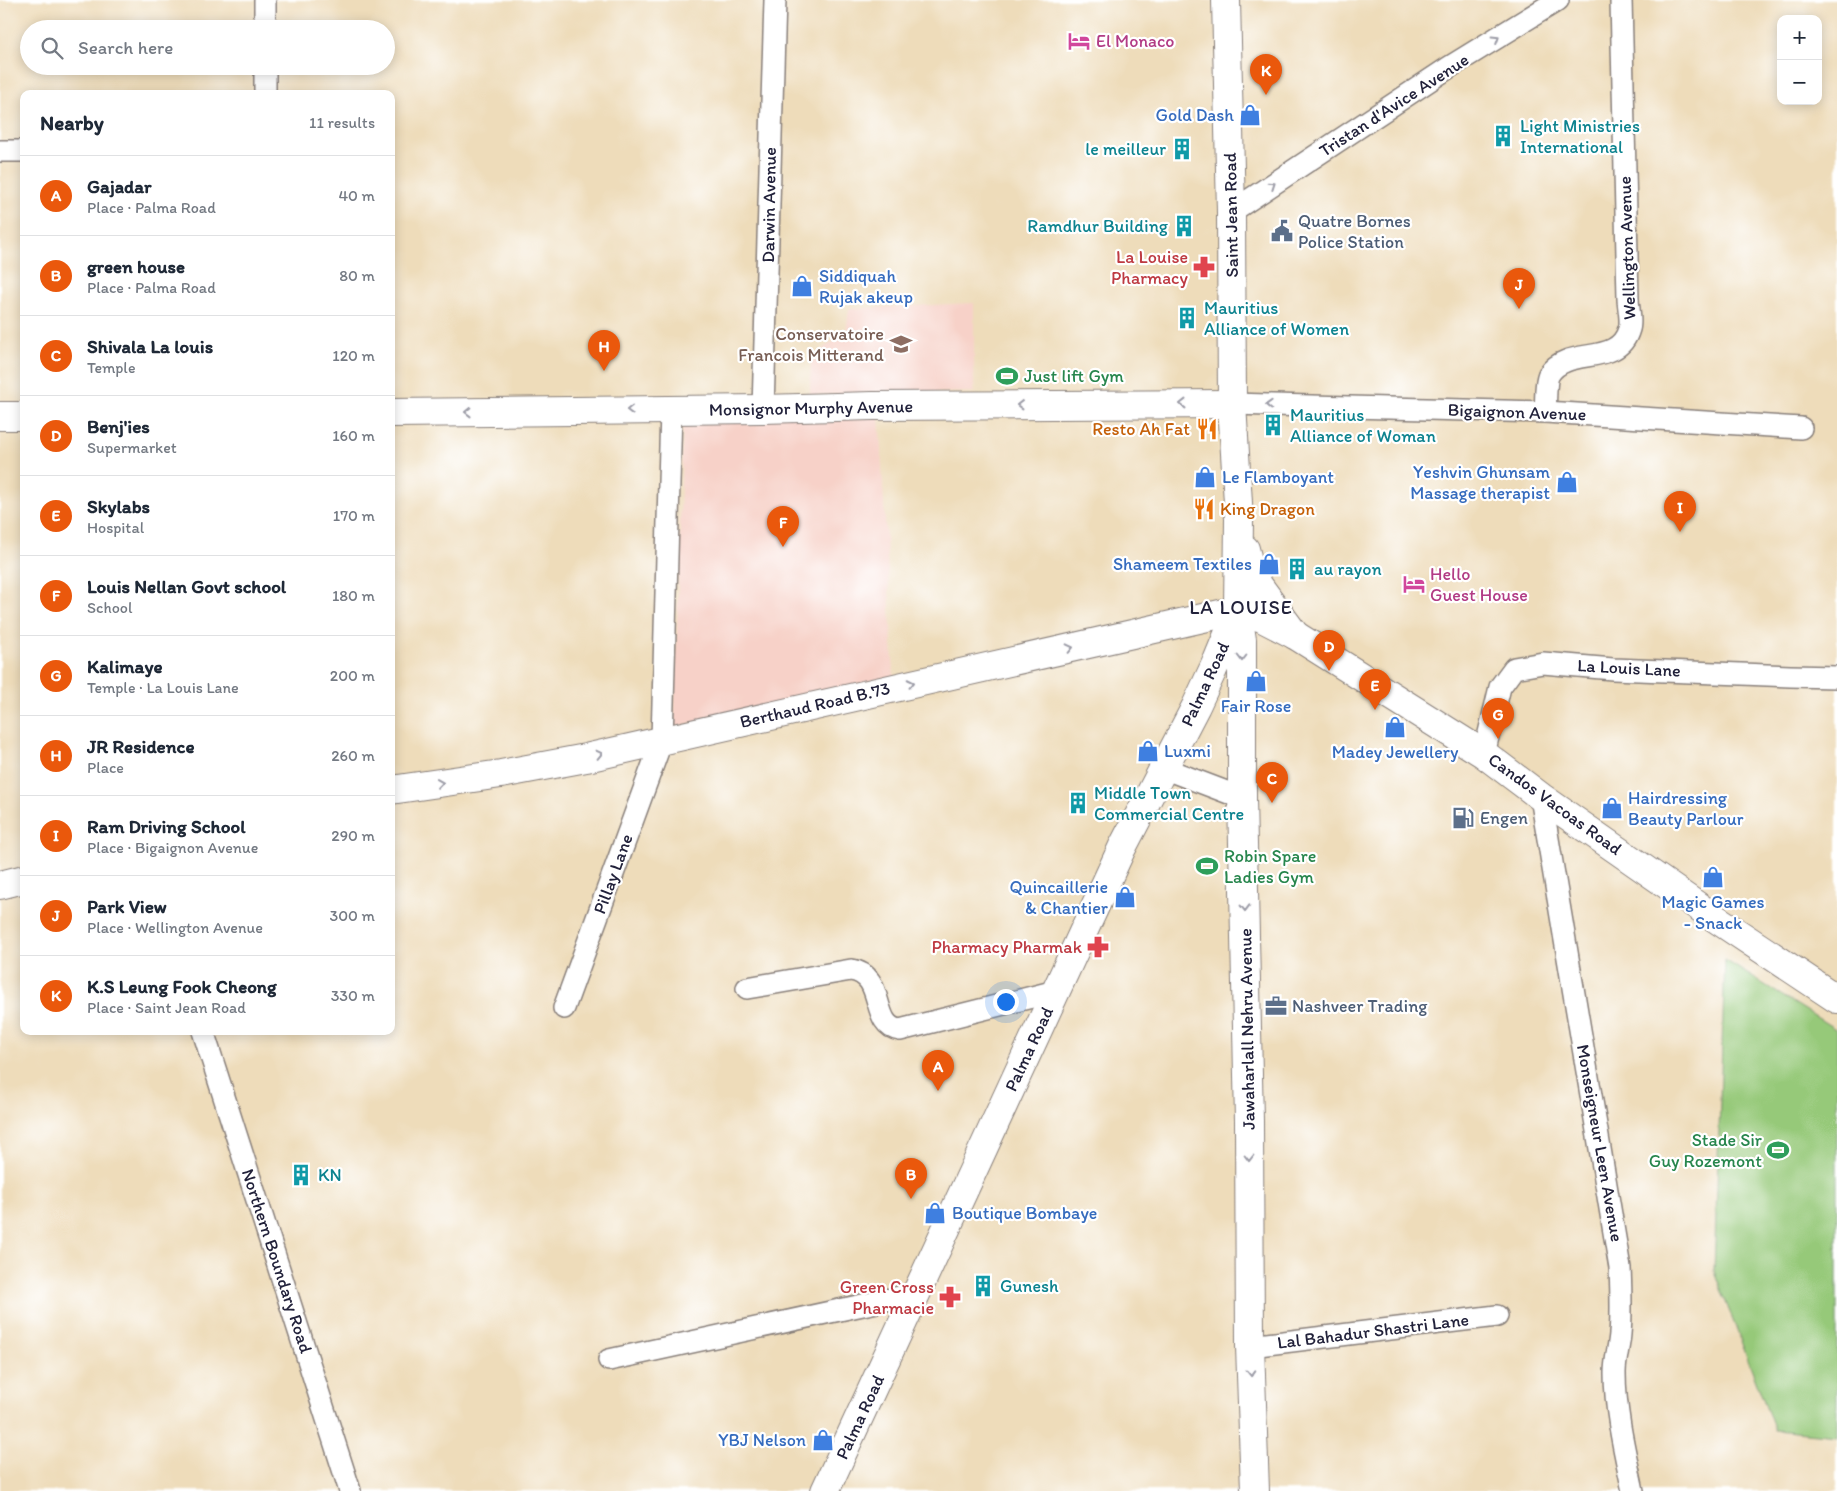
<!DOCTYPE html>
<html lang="en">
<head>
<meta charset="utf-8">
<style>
	body { margin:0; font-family:Itim,sans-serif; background:#f2f2f3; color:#1f2937 }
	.controls { position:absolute; right:15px; top:15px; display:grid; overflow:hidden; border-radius:10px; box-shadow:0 2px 12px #0003 }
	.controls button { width:45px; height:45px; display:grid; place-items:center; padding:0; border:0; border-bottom:1px solid #e0e1e3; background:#fff; color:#1f2937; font:25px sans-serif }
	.you { position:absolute; left:1005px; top:1001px; width:18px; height:18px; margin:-12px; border:4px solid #fff; border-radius:50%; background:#1a73e8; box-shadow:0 0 0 8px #1a73e833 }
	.badge { display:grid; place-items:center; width:32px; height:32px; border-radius:50%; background:#ea580c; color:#fff; font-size:16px; font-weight:700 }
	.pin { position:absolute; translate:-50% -41px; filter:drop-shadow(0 1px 2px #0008) }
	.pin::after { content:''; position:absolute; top:26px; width:18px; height:15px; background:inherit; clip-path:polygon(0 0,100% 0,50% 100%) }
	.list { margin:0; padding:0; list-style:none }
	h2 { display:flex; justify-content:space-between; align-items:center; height:65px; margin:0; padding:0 20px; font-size:21px }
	h2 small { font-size:16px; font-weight:400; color:#747a83 }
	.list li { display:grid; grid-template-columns:32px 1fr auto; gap:15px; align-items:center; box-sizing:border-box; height:80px; padding:0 20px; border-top:1px solid #e0e1e3 }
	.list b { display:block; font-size:19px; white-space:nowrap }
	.list p { margin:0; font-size:16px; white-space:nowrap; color:#747a83 }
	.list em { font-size:16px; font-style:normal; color:#747a83 }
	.icon { flex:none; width:28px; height:28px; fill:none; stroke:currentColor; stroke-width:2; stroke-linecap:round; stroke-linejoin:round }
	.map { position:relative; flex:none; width:1837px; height:1491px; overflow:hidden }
	.search { position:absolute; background:#fff; box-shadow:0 2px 12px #0003; left:20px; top:20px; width:375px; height:55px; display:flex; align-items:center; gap:12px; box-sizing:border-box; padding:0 18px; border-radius:28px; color:#747a83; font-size:19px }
	.panel { position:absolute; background:#fff; box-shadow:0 2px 12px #0003; left:20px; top:90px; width:375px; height:945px; border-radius:10px }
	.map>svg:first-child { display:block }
</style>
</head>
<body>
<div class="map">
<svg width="1837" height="1491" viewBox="0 0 1837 1491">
	<rect width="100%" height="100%" fill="#fff"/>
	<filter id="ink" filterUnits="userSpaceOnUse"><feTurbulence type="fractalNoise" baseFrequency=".02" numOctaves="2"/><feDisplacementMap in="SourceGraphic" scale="10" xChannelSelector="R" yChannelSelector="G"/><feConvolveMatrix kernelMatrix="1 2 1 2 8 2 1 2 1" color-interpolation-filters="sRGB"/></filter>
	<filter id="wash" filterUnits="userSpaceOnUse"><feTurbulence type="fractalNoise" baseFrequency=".0096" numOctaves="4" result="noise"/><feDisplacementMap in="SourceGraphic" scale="20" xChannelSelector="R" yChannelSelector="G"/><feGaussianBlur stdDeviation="1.12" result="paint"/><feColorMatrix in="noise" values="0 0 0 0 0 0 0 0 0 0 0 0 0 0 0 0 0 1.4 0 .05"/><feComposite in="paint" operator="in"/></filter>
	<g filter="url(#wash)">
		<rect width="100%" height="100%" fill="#eedcba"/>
		<g fill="#f7d1c8">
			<polygon points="974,303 974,392 810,395 811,357 846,332 849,309"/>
			<polygon points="683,414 879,414 894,679 674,727"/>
		</g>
		<polygon fill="#96c979" stroke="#5c765a" points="1725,960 1837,1030 1837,1436 1775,1430 1714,1271"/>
	</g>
	<g filter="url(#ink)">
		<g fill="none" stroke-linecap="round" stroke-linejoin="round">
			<g stroke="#887f7a" stroke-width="24">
				<g id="street">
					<polyline points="265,29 265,0"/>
					<polyline points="265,94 265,66"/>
					<polyline points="0,151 24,151"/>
					<polyline points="1231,212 1448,68 1558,0"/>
					<polyline points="1232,404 1545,412 1801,428"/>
					<polyline points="763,409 775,0"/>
					<path d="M 1545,412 C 1546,404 1545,381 1549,374 C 1568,345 1618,368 1629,329 C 1632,321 1628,307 1628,298 L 1621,0"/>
					<polyline points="1484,754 1500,687 1514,668 1543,663 1613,669 1790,676 1837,677"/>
					<polyline points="1163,768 1242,798"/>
					<path d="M 1541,797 L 1620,1268 C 1621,1290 1622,1312 1620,1334 C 1619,1347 1615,1360 1615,1373 C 1615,1412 1625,1453 1633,1491"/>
					<path d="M 747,988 L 851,970 C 887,975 869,1026 900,1030 L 1056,991"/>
					<polyline points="564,1008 662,740 671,410"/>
					<polyline points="203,1031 350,1491"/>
					<polyline points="1250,1346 1497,1316"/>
					<polyline points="609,1360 918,1293"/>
				</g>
			</g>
			<g stroke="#887f7a" stroke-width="30">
				<g id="secondary">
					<polyline points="391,413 763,409 873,406 1232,404"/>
					<polyline points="0,416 24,416"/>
					<polyline points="1238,610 1262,618 1295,635 1484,754 1541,797 1712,916 1837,999"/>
					<polyline points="1238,614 1242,640 1242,798 1249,1121 1250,1346 1255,1491"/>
					<polyline points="825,1491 1122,848 1196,706 1217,661 1238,610"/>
				</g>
			</g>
			<g stroke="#887f7a" stroke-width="30">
				<g id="primary">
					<polyline points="1245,549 1250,569 1259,586 1295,635"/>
					<polyline points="391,790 501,774 586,758 1238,610 1239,519 1232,404 1231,212 1226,0"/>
					<polyline points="0,885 24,879"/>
				</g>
			</g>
			<use href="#street" stroke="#fff" stroke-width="21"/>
			<use href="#secondary" stroke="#fff" stroke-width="28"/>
			<use href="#primary" stroke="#fff" stroke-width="28"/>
		</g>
		<defs><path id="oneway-chevron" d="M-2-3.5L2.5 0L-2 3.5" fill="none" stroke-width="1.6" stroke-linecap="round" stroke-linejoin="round" transform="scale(1.25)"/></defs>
		<g stroke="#9c9ca7">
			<use href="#oneway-chevron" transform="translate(1496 39) rotate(-32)"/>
			<use href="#oneway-chevron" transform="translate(1272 185) rotate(-34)"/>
			<use href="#oneway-chevron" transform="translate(1183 404) rotate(180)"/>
			<use href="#oneway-chevron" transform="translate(1020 405) rotate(180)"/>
			<use href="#oneway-chevron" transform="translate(1269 405) rotate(-178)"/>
			<use href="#oneway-chevron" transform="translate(630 410) rotate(179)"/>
			<use href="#oneway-chevron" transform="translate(468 412) rotate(179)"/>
			<use href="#oneway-chevron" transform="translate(1070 648) rotate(-13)"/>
			<use href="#oneway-chevron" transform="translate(1242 658) rotate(90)"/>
			<use href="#oneway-chevron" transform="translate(911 683) rotate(-12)"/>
			<use href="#oneway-chevron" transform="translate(599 754) rotate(-13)"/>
			<use href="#oneway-chevron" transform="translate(440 783) rotate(-8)"/>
			<use href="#oneway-chevron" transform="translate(1245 908) rotate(89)"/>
			<use href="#oneway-chevron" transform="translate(1249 1158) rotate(90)"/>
			<use href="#oneway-chevron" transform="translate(1251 1373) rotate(88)"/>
		</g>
	</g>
	<defs>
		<g id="hotel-bare" transform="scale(1.725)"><path d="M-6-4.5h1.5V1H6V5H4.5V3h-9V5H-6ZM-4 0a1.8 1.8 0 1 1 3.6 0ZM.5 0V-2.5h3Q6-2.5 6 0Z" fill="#d1479c" stroke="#fff" stroke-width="2.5" paint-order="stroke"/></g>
		<g id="shop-bare" transform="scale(1.725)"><path d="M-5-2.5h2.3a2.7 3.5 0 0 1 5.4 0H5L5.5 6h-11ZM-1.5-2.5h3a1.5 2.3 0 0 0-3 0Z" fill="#3f7fe0" stroke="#fff" stroke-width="2.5" paint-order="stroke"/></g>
		<g id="building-bare" transform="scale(1.725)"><path d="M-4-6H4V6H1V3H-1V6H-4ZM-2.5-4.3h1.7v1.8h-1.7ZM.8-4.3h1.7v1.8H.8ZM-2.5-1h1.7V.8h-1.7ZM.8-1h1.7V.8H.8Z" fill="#0f9aa8" stroke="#fff" stroke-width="2.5" paint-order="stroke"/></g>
		<g id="civic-bare" transform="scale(1.725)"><path d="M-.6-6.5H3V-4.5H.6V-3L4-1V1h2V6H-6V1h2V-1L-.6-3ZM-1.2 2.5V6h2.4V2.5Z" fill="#5c6f8a" stroke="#fff" stroke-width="2.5" paint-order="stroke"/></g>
		<g id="pharmacy-bare" transform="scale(1.725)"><path d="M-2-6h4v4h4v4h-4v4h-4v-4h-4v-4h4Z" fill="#e0444e" stroke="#fff" stroke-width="2.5" paint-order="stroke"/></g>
		<g id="school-bare" transform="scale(1.725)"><path d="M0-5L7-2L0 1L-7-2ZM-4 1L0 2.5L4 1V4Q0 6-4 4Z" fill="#8d6e63" stroke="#fff" stroke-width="2.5" paint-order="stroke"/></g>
		<g id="stadium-bare" transform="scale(1.725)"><path d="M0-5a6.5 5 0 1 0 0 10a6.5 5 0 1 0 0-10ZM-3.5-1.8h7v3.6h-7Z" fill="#2e9e5b" stroke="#fff" stroke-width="2.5" paint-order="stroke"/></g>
		<g id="restaurant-bare" transform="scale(1.725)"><path d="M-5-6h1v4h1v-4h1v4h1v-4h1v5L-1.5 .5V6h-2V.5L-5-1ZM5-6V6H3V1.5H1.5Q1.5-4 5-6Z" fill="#e8710a" stroke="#fff" stroke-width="2.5" paint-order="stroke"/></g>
		<g id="fuel-bare" transform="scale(1.725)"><path d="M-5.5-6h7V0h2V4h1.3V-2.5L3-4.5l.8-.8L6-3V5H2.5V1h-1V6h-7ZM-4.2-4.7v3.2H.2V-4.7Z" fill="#5c6f8a" stroke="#fff" stroke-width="2.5" paint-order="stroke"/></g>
		<g id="office-bare" transform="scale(1.725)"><path d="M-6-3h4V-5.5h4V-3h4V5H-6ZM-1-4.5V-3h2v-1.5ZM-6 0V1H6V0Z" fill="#5c6f8a" stroke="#fff" stroke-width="2.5" paint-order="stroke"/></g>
	</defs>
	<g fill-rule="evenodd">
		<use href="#hotel-bare" x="1079" y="41"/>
		<use href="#shop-bare" x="1250" y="115"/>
		<use href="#building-bare" x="1503" y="136"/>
		<use href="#building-bare" x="1182" y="149"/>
		<use href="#building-bare" x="1184" y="226"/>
		<use href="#civic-bare" x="1282" y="231"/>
		<use href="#pharmacy-bare" x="1204" y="267"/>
		<use href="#shop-bare" x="802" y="286"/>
		<use href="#building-bare" x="1187" y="318"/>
		<use href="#school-bare" x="901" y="344"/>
		<use href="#stadium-bare" x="1007" y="376"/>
		<use href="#building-bare" x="1273" y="425"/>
		<use href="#restaurant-bare" x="1207" y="429"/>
		<use href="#shop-bare" x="1205" y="477"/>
		<use href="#shop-bare" x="1567" y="482"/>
		<use href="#restaurant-bare" x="1204" y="509"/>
		<use href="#shop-bare" x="1269" y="564"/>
		<use href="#building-bare" x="1297" y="569"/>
		<use href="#hotel-bare" x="1414" y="584"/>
		<use href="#shop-bare" x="1256" y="681"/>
		<use href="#shop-bare" x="1395" y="727"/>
		<use href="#shop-bare" x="1148" y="751"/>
		<use href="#building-bare" x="1078" y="803"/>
		<use href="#shop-bare" x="1612" y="808"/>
		<use href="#fuel-bare" x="1463" y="818"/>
		<use href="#stadium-bare" x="1207" y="866"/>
		<use href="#shop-bare" x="1713" y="877"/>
		<use href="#shop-bare" x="1125" y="897"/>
		<use href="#pharmacy-bare" x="1098" y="947"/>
		<use href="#office-bare" x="1276" y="1006"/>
		<use href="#stadium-bare" x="1778" y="1150"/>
		<use href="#building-bare" x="301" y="1175"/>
		<use href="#shop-bare" x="935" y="1213"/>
		<use href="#building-bare" x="983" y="1286"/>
		<use href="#pharmacy-bare" x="950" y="1297"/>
		<use href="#shop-bare" x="823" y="1440"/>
	</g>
	<g text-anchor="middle" stroke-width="4.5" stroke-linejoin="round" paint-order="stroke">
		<g font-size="18" fill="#b23c85" stroke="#fff" text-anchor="start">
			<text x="1096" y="47">El Monaco</text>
			<text x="1430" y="580">Hello<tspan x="1430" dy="21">Guest House</tspan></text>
		</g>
		<g font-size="18" fill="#22223b" stroke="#fff">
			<text transform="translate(1394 105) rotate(-33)" y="6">Tristan d'Avice Avenue</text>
			<text transform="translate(769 205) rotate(-89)" y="6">Darwin Avenue</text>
			<text transform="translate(1231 215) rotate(-91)" y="6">Saint Jean Road</text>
			<text transform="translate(1627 248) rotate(-92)" y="6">Wellington Avenue</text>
			<text transform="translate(811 408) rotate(-1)" y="6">Monsignor Murphy Avenue</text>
			<text transform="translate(1517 412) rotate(2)" y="6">Bigaignon Avenue</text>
			<text transform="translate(1629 668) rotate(3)" y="6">La Louis Lane</text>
			<text transform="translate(1205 684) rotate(-65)" y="6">Palma Road</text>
			<text transform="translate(815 705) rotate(-13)" y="6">Berthaud Road B.73</text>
			<text transform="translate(1555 804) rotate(36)" y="6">Candos Vacoas Road</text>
			<text transform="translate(613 874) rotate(-70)" y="6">Pillay Lane</text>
			<text transform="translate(1247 1029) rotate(-91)" y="6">Jawaharlall Nehru Avenue</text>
			<text transform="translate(1029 1049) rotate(-65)" y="6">Palma Road</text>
			<text transform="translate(1600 1143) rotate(80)" y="6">Monseigneur Leen Avenue</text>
			<text transform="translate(277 1261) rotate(72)" y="6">Northern Boundary Road</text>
			<text transform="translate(1373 1331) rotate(-7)" y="6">Lal Bahadur Shastri Lane</text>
			<text transform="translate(860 1417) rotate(-65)" y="6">Palma Road</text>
		</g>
		<g font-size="18" fill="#366cbe" stroke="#fff" text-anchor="end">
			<text x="1234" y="121">Gold Dash</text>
			<text x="819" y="282" text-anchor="start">Siddiquah<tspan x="819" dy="21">Rujak akeup</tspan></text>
			<text x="1550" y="478">Yeshvin Ghunsam<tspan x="1550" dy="21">Massage therapist</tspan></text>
			<text x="1222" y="483" text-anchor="start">Le Flamboyant</text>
			<text x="1252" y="570">Shameem Textiles</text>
			<text x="1256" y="712" text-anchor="middle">Fair Rose</text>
			<text x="1164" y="757" text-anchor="start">Luxmi</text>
			<text x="1395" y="758" text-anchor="middle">Madey Jewellery</text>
			<text x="1628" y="804" text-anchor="start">Hairdressing<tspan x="1628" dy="21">Beauty Parlour</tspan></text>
			<text x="1108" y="893">Quincaillerie<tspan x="1108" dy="21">&amp; Chantier</tspan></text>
			<text x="1713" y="908" text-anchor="middle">Magic Games<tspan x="1713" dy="21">- Snack</tspan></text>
			<text x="952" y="1219" text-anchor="start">Boutique Bombaye</text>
			<text x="806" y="1446">YBJ Nelson</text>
		</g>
		<g font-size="18" fill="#0d838f" stroke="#fff" text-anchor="start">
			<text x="1520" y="132">Light Ministries<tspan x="1520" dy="21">International</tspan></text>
			<text x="1166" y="155" text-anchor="end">le meilleur</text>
			<text x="1168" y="232" text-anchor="end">Ramdhur Building</text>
			<text x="1204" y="314">Mauritius<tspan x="1204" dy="21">Alliance of Women</tspan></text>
			<text x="1290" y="421">Mauritius<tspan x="1290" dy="21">Alliance of Woman</tspan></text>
			<text x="1314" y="575">au rayon</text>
			<text x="1094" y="799">Middle Town<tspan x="1094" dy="21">Commercial Centre</tspan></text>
			<text x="318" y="1181">KN</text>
			<text x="1000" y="1292">Gunesh</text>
		</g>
		<g font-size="18" fill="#4e5e75" stroke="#fff" text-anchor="start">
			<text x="1298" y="227">Quatre Bornes<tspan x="1298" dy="21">Police Station</tspan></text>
			<text x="1480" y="824">Engen</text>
			<text x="1292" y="1012">Nashveer Trading</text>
		</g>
		<g font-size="18" fill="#be3a42" stroke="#fff" text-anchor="end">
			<text x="1188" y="263">La Louise<tspan x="1188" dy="21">Pharmacy</tspan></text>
			<text x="1082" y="953">Pharmacy Pharmak</text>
			<text x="934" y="1293">Green Cross<tspan x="934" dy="21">Pharmacie</tspan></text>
		</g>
		<g font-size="18" fill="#785e54" stroke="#fff" text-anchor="end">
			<text x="884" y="340">Conservatoire<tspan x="884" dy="21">Francois Mitterand</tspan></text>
		</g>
		<g font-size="18" fill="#27864d" stroke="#fff" text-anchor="start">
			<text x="1024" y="382">Just lift Gym</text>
			<text x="1224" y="862">Robin Spare<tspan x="1224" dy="21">Ladies Gym</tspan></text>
			<text x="1762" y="1146" text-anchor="end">Stade Sir<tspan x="1762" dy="21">Guy Rozemont</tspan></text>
		</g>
		<g font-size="18" fill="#c56008" stroke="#fff" text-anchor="end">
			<text x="1190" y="435">Resto Ah Fat</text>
			<text x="1220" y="515" text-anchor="start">King Dragon</text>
		</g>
		<g font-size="20" letter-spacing="1" fill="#22223b" stroke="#fff">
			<text x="1241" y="614">LA LOUISE</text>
		</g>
	</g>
</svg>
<div class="controls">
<button>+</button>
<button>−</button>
</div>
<div class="you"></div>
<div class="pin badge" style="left:938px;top:1091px">A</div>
<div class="pin badge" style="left:911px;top:1199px">B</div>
<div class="pin badge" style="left:1272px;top:803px">C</div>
<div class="pin badge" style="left:1329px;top:671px">D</div>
<div class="pin badge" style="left:1375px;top:710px">E</div>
<div class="pin badge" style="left:783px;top:547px">F</div>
<div class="pin badge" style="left:1498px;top:739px">G</div>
<div class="pin badge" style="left:604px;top:371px">H</div>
<div class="pin badge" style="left:1680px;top:532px">I</div>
<div class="pin badge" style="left:1519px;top:309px">J</div>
<div class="pin badge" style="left:1266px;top:95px">K</div>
<div class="search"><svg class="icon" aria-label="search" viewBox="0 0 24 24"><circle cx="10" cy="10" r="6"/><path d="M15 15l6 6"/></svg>Search here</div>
<section class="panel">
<h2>Nearby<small>11 results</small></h2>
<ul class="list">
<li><span class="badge">A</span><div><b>Gajadar</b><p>Place · Palma Road</p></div><em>40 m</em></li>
<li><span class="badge">B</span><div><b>green house</b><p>Place · Palma Road</p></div><em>80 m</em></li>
<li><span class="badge">C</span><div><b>Shivala La louis</b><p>Temple</p></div><em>120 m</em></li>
<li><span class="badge">D</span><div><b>Benj'ies</b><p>Supermarket</p></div><em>160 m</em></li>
<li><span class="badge">E</span><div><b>Skylabs</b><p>Hospital</p></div><em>170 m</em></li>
<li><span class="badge">F</span><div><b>Louis Nellan Govt school</b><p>School</p></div><em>180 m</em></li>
<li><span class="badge">G</span><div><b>Kalimaye</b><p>Temple · La Louis Lane</p></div><em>200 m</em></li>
<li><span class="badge">H</span><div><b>JR Residence</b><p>Place</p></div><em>260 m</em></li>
<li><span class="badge">I</span><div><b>Ram Driving School</b><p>Place · Bigaignon Avenue</p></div><em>290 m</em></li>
<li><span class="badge">J</span><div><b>Park View</b><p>Place · Wellington Avenue</p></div><em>300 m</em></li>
<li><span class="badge">K</span><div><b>K.S Leung Fook Cheong</b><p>Place · Saint Jean Road</p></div><em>330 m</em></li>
</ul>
</section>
</div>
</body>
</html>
